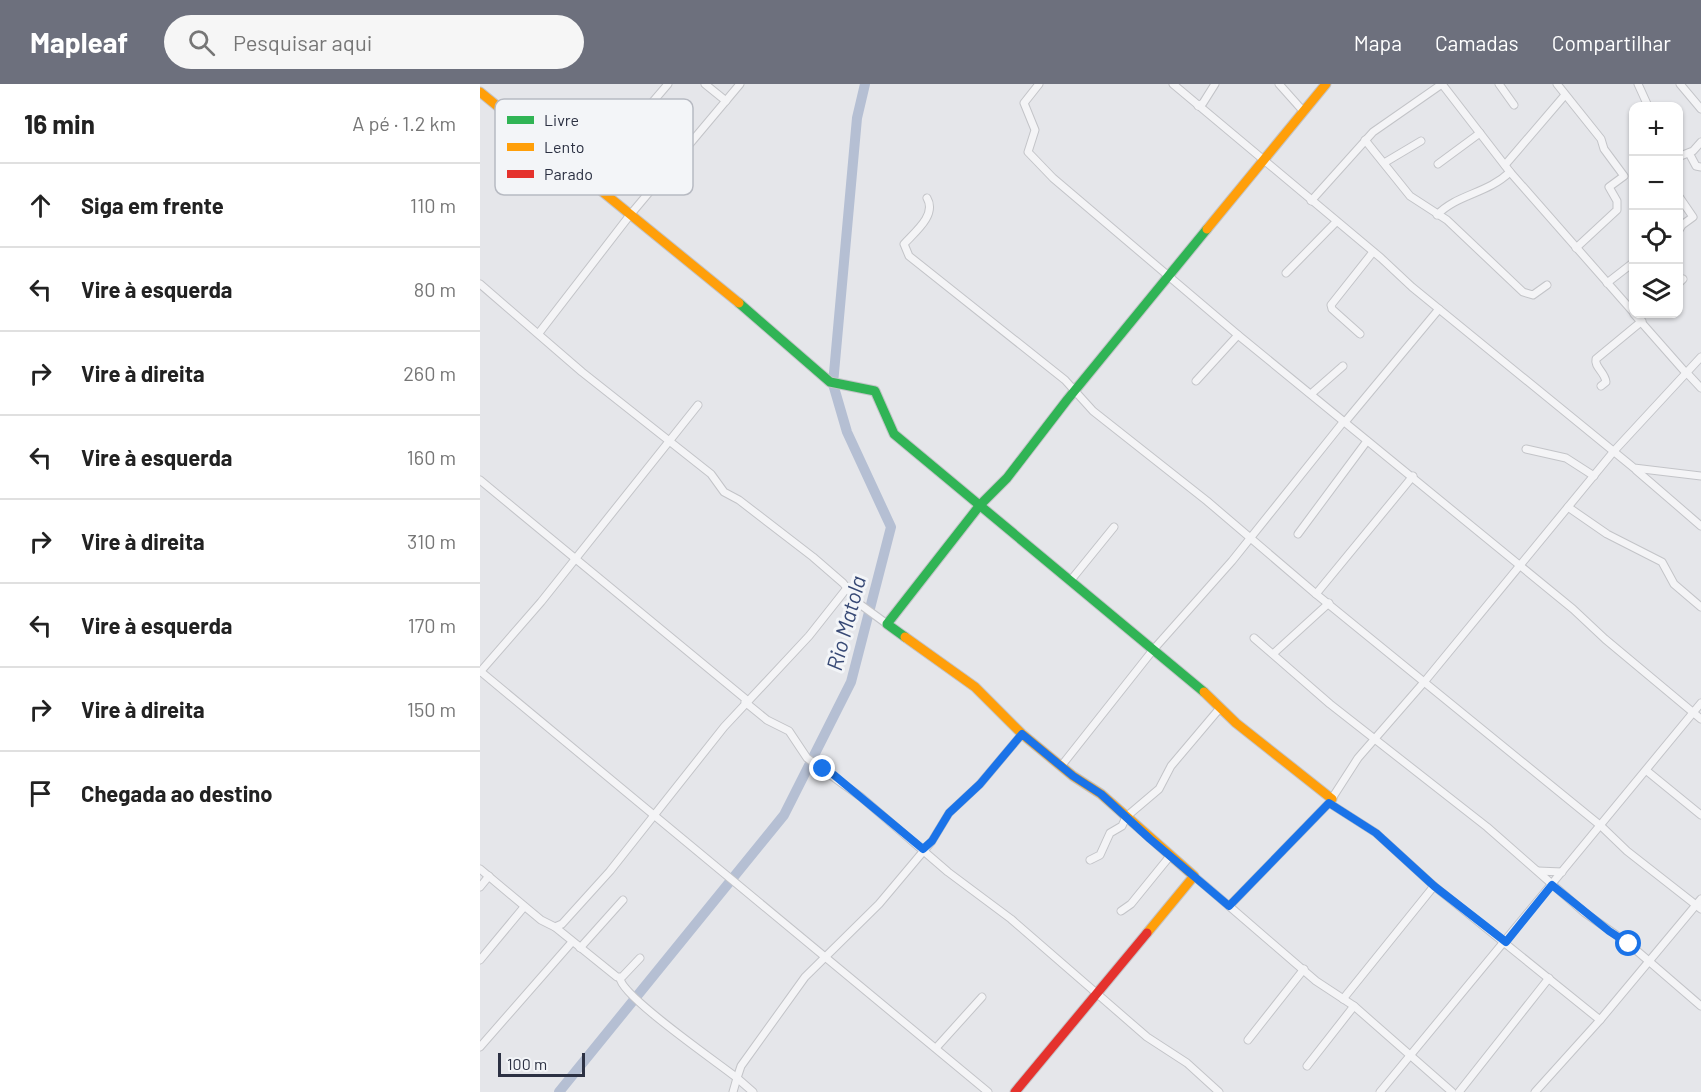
<!DOCTYPE html>
<html lang="pt">
<head>
<meta charset="utf-8">
<style>
	body { margin:0; font-family:Barlow,sans-serif; background:#f6f6f6; color:#222 }
	.controls { position:absolute; right:18px; top:18px; display:grid; overflow:hidden; border-radius:12px; box-shadow:0 2px 4px #0004 }
	.controls button { width:54px; height:54px; display:grid; place-items:center; padding:0; border:0; border-bottom:2px solid #e0e0e0; background:#fff; color:#222; font:30px sans-serif }
	.scale { position:absolute; left:18px; bottom:15px; width:87px; box-sizing:border-box; padding-left:6px; border:3px solid #2c3143; border-top:0; font-size:16px; line-height:21px; white-space:nowrap; color:#2c3143; -webkit-text-stroke:4px #f3f5f8; paint-order:stroke }
	.stop { position:absolute; width:18px; height:18px; margin:-14px; border:4px solid #1a73e8; border-radius:50%; background:#fff }
	.stop.end { background:#1a73e8; border-color:#fff; box-shadow:0 2px 6px #0008 }
	.list { margin:0; padding:0; list-style:none }
	h2 { display:flex; justify-content:space-between; align-items:center; height:78px; margin:0; padding:0 24px; font-size:26px }
	h2 small { font-size:20px; font-weight:400; color:#767676 }
	.list li { display:grid; grid-template-columns:39px 1fr auto; gap:18px; align-items:center; box-sizing:border-box; height:84px; padding:0 24px; border-top:2px solid #e0e0e0 }
	.list b { display:block; font-size:22px; white-space:nowrap }
	.list em { font-size:20px; font-style:normal; color:#767676 }
	.icon { flex:none; width:33px; height:33px; fill:none; stroke:currentColor; stroke-width:2; stroke-linecap:round; stroke-linejoin:round }
	.map { position:relative; flex:none; width:1221px; height:1008px; overflow:hidden }
	header { display:flex; align-items:center; gap:36px; box-sizing:border-box; height:84px; padding:0 30px; background:#6d707d; color:#fff }
	header strong { font-size:28px }
	nav { display:flex; gap:33px; margin-inline-start:auto; font-size:21px }
	.search { width:420px; height:54px; background:#f6f6f6; display:flex; align-items:center; gap:15px; box-sizing:border-box; padding:0 21px; border-radius:33px; color:#767676; font-size:22px }
	main { display:flex }
	aside { flex:1; background:#fff }
	.map>svg:first-child { display:block }
</style>
</head>
<body>
<header>
<strong>Mapleaf</strong>
<div class="search"><svg class="icon" aria-label="search" viewBox="0 0 24 24"><circle cx="10" cy="10" r="6"/><path d="M15 15l6 6"/></svg>Pesquisar aqui</div>
<nav><a>Mapa</a><a>Camadas</a><a>Compartilhar</a></nav>
</header>
<main>
<aside>
<h2>16 min<small>A pé · 1.2 km</small></h2>
<ul class="list">
<li><svg class="icon" aria-label="ahead" viewBox="0 0 24 24"><path d="M12 20V5M6 11l6-6 6 6"/></svg><div><b>Siga em frente</b></div><em>110 m</em></li>
<li><svg class="icon" aria-label="left" viewBox="0 0 24 24"><path d="M17 20v-9H6M10 6l-5 5 5 5"/></svg><div><b>Vire à esquerda</b></div><em>80 m</em></li>
<li><svg class="icon" aria-label="right" viewBox="0 0 24 24"><path d="M7 20v-9h11M14 6l5 5-5 5"/></svg><div><b>Vire à direita</b></div><em>260 m</em></li>
<li><svg class="icon" aria-label="left" viewBox="0 0 24 24"><path d="M17 20v-9H6M10 6l-5 5 5 5"/></svg><div><b>Vire à esquerda</b></div><em>160 m</em></li>
<li><svg class="icon" aria-label="right" viewBox="0 0 24 24"><path d="M7 20v-9h11M14 6l5 5-5 5"/></svg><div><b>Vire à direita</b></div><em>310 m</em></li>
<li><svg class="icon" aria-label="left" viewBox="0 0 24 24"><path d="M17 20v-9H6M10 6l-5 5 5 5"/></svg><div><b>Vire à esquerda</b></div><em>170 m</em></li>
<li><svg class="icon" aria-label="right" viewBox="0 0 24 24"><path d="M7 20v-9h11M14 6l5 5-5 5"/></svg><div><b>Vire à direita</b></div><em>150 m</em></li>
<li><svg class="icon" aria-label="arrive" viewBox="0 0 24 24"><path d="M6 21V4h12l-3 4 3 4H6"/></svg><div><b>Chegada ao destino</b></div></li>
</ul>
</aside>
<div class="map">
<svg width="1221" height="1008" viewBox="0 0 1221 1008">
	<rect width="100%" height="100%" fill="#e5e6ea"/>
	<g fill="none" stroke-linecap="round" stroke-linejoin="round">
		<polyline stroke="#b5bfd3" stroke-width="10" points="79,1008 304,731 371,598 411,443 367,348 353,300 377,34 385,0"/>
		<g stroke="#c3c4c8" stroke-width="9">
			<g id="street">
				<polyline points="225,0 246,17"/>
				<polyline points="559,0 544,19 555,46 548,68 573,94 758,251 1093,525 1125,555 1221,635"/>
				<polyline points="693,0 901,174 932,203 1154,384 1221,392"/>
				<polyline points="799,0 824,28"/>
				<polyline points="962,0 1030,88 1154,229"/>
				<polyline points="1019,0 1034,21"/>
				<polyline points="1077,0 1121,55 1124,65 1144,92 1129,103 1137,117 1137,126 1096,164"/>
				<polyline points="1158,0 1168,22"/>
				<polyline points="1200,0 1221,25"/>
				<polyline points="718,22 723,19 735,0"/>
				<polyline points="158,35 188,0"/>
				<polyline points="885,56 930,112 967,136 1043,208 1053,211 1067,201"/>
				<polyline points="1209,69 1216,82 1221,83"/>
				<polyline points="1198,73 1213,67 1221,58"/>
				<polyline points="904,79 941,57"/>
				<polyline points="958,80 1000,49"/>
				<polyline points="1025,81 1085,11"/>
				<polyline points="1198,111 1213,133 1202,141 1198,148"/>
				<path d="M 447,114 C 457,131 435,148 424,160 L 429,172 L 585,296 L 613,327 L 727,417 L 836,510 L 1121,742 L 1147,767 L 1221,825"/>
				<polyline points="831,117 893,48 962,0"/>
				<path d="M 957,131 C 977,110 1007,110 1030,88"/>
				<polyline points="806,189 856,138"/>
				<polyline points="1127,199 1154,178"/>
				<polyline points="0,200 102,288 231,390 244,408 259,416 333,473 363,499 381,521 407,540"/>
				<polyline points="1198,200 1203,195"/>
				<polyline points="1154,230 1206,289"/>
				<polyline points="59,249 150,131 260,0"/>
				<polyline points="880,250 852,225 851,221 893,168"/>
				<polyline points="1206,288 1221,304"/>
				<polyline points="716,297 758,251"/>
				<path d="M 1121,302 L 1126,298 C 1125,288 1114,283 1116,275 L 1162,237"/>
				<polyline points="831,310 863,282"/>
				<polyline points="865,338 959,225"/>
				<polyline points="1046,365 1086,374 1114,392"/>
				<polyline points="1156,386 1221,442"/>
				<polyline points="0,396 268,617"/>
				<polyline points="1088,423 1127,450 1182,478 1194,500 1221,523"/>
				<polyline points="818,450 887,357"/>
				<polyline points="591,496 634,443"/>
				<polyline points="836,510 933,392"/>
				<polyline points="774,554 850,620 1007,743 1105,829 1149,860 1221,922"/>
				<polyline points="793,570 849,519"/>
				<polyline points="0,587 508,1008"/>
				<polyline points="0,588 61,518 218,321"/>
				<polyline points="265,618 287,636 309,647 327,674 381,713 468,788 531,835 667,953 707,979 739,1008"/>
				<polyline points="582,681 673,566 752,477 864,337"/>
				<polyline points="1167,687 1221,731"/>
				<polyline points="849,719 896,749 954,802 1120,936 1221,815"/>
				<polyline points="610,776 620,771 630,749 642,742 646,733 679,705 691,682 740,624"/>
				<polyline points="0,785 61,836 75,843 82,840 130,787 244,643 329,552 367,504"/>
				<polyline points="1058,787 1082,788"/>
				<polyline points="714,792 749,822 849,719 878,674 945,597 1134,367 1221,273"/>
				<polyline points="0,803 9,792"/>
				<polyline points="749,822 836,897 874,922 972,1008"/>
				<polyline points="641,827 651,820 690,772"/>
				<polyline points="75,843 137,893 142,893 160,874"/>
				<polyline points="100,864 143,816"/>
				<polyline points="0,876 44,823"/>
				<path d="M 140,894 C 141,912 237,978 257,994 L 253,1008"/>
				<polyline points="863,915 954,802"/>
				<polyline points="768,956 824,885"/>
				<polyline points="0,963 92,858"/>
				<polyline points="456,964 502,913"/>
				<polyline points="827,982 874,922"/>
				<polyline points="273,1008 257,994 261,982 325,893 399,820 452,757 469,729 500,700 542,650"/>
				<polyline points="900,1008 1221,619"/>
				<polyline points="979,1008 1069,894"/>
				<polyline points="1055,1008 1120,936"/>
			</g>
		</g>
		<g stroke="#c3c4c8" stroke-width="11">
			<g id="fast">
				<polyline points="259,219 350,298 395,307 414,350 724,608"/>
				<polyline points="425,553 407,540 500,421 527,394 587,316 727,145"/>
			</g>
		</g>
		<g stroke="#c3c4c8" stroke-width="11">
			<g id="slow">
				<polyline points="0,8 259,219"/>
				<polyline points="727,145 846,0"/>
				<polyline points="425,553 495,603 542,650 593,692 621,710 714,792 667,849"/>
				<polyline points="724,608 756,639 852,715"/>
			</g>
		</g>
		<g stroke="#c3c4c8" stroke-width="11">
			<polyline id="jam" points="535,1008 667,849"/>
		</g>
		<use href="#street" stroke="#f4f4f6" stroke-width="7"/>
		<use href="#fast" stroke="#30b455" stroke-width="9"/>
		<use href="#slow" stroke="#ff9f0a" stroke-width="9"/>
		<use href="#jam" stroke="#e5322d" stroke-width="9"/>
	</g>
	<g fill="none" stroke-linecap="round" stroke-linejoin="round">
		<polyline stroke="#1a73e8" stroke-width="8" points="343,685 354,691 443,765 452,757 469,729 500,700 542,650 593,692 621,710 670,755 749,822 849,719 896,749 954,802 1026,858 1072,801 1129,847 1149,860"/>
	</g>
	<g text-anchor="middle" stroke-width="6" stroke-linejoin="round" paint-order="stroke">
		<g font-size="22" font-style="italic" fill="#374975" stroke="#f3f5f8">
			<text transform="translate(366 539) rotate(-75)" y="8">Rio Matola</text>
		</g>
	</g>
	<rect x="15" y="15" width="198" height="96" rx="9" fill="#f3f5f8" stroke="#b7bac2" stroke-width="1.5"/>
	<rect x="27" y="32" width="27" height="8" fill="#30b455"/>
	<rect x="27" y="59" width="27" height="8" fill="#ff9f0a"/>
	<rect x="27" y="86" width="27" height="8" fill="#e5322d"/>
	<g font-size="16" fill="#2c3143">
		<text x="64" y="42">Livre</text>
		<text x="64" y="69">Lento</text>
		<text x="64" y="96">Parado</text>
	</g>
</svg>
<div class="controls">
<button>+</button>
<button>−</button>
<button><svg class="icon" aria-label="locate" viewBox="0 0 24 24"><circle cx="12" cy="12" r="6"/><path d="M12 2v4M12 18v4M2 12h4M18 12h4"/></svg></button>
<button><svg class="icon" aria-label="layers" viewBox="0 0 24 24"><path d="M12 4l9 5-9 5-9-5zM3 14l9 5 9-5"/></svg></button>
</div>
<div class="scale">100 m</div>
<div class="stop" style="left:1149px;top:860px"></div>
<div class="stop end" style="left:343px;top:685px"></div>
</div>
</main>
</body>
</html>
